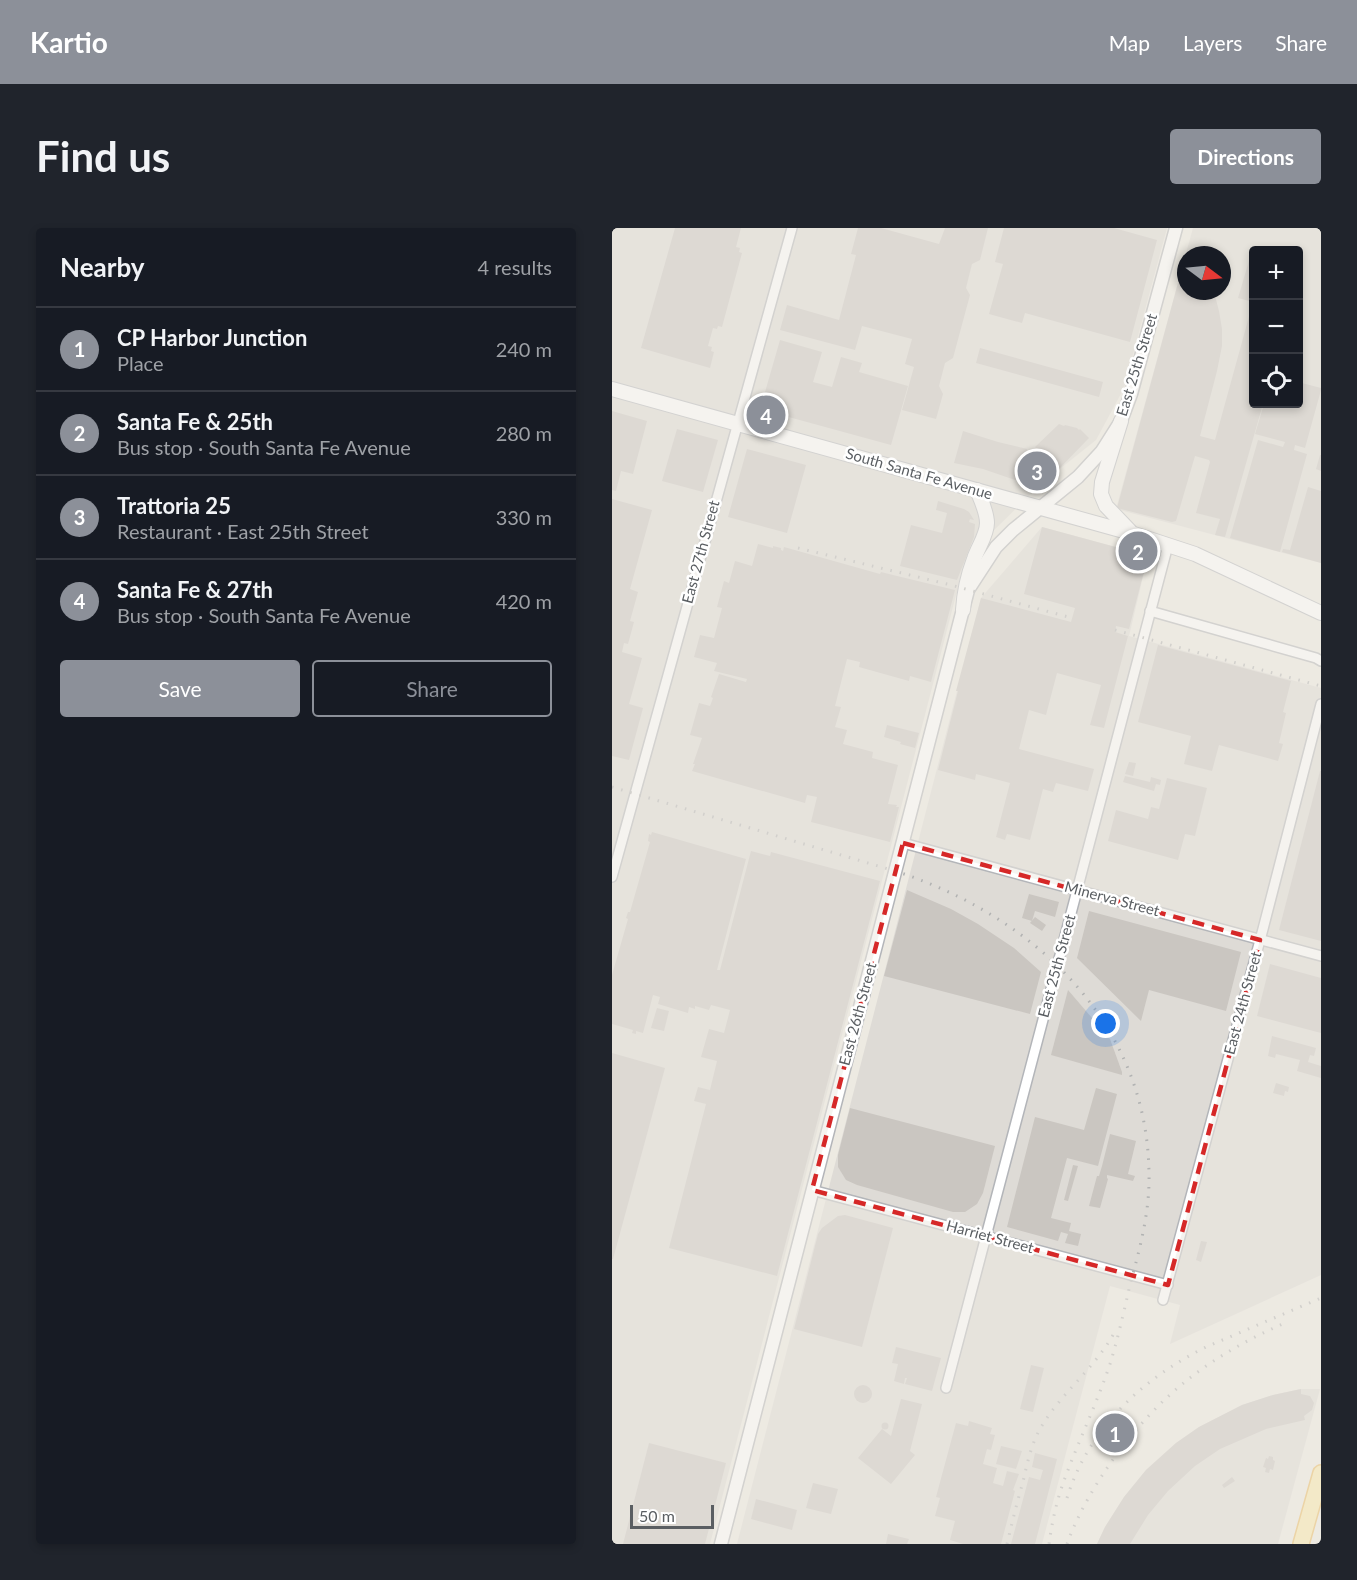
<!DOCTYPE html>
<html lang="en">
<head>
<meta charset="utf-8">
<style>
	body { margin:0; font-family:Lato,sans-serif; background:#20242c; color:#f1f3f6 }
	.controls { position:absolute; right:18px; top:18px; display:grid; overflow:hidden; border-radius:6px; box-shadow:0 3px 9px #0003 }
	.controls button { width:54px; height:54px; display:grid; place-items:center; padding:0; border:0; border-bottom:2px solid #363941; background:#171b24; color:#f1f3f6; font:30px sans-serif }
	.compass { position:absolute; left:565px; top:18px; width:54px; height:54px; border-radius:50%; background:#171b24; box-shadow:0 3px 9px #0003; rotate:106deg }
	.scale { position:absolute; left:18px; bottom:15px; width:84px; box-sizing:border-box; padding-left:6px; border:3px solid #5a5e62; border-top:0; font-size:16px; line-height:21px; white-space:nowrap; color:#5a5e62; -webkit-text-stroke:4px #fff; paint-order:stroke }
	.you { position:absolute; left:494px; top:796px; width:21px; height:21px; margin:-15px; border:4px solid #fff; border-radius:50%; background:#1a73e8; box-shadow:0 0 0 9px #1a73e833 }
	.badge { display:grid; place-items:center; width:39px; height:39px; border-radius:50%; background:#8c9099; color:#fff; font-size:20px; font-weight:700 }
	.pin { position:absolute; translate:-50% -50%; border:3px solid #fff; box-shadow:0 2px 6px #0006 }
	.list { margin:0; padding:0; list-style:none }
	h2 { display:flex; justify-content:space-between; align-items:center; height:78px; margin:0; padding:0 24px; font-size:26px }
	h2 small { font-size:20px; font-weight:400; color:#9ea1a6 }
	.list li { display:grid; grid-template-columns:39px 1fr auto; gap:18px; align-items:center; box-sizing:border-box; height:84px; padding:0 24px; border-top:2px solid #363941 }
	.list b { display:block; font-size:22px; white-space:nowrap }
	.list p { margin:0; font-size:20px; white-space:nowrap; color:#9ea1a6 }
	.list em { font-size:20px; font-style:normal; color:#9ea1a6 }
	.actions { display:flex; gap:12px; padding:18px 24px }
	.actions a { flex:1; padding:14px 0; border:2px solid #8c9099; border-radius:6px; text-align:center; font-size:21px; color:#8c9099 }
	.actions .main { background:#8c9099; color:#fff }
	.icon { flex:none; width:33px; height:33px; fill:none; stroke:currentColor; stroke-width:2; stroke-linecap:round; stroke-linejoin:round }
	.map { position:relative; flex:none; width:709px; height:1316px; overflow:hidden; border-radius:6px }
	header { display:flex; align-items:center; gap:36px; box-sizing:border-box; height:84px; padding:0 30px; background:#8c9099; color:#fff }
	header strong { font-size:28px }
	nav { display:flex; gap:33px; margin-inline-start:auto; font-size:21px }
	.intro { display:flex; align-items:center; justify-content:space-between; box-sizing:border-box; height:144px; padding:0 36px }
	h1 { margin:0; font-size:42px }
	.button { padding:15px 27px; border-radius:6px; background:#8c9099; color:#fff; font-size:21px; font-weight:700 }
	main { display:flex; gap:36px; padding:0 36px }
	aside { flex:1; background:#171b24; border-radius:6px; box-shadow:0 3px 9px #0003 }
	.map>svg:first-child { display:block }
</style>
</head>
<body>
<header>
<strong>Kartio</strong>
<nav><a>Map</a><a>Layers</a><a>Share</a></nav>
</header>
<div class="intro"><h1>Find us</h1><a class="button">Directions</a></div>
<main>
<aside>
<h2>Nearby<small>4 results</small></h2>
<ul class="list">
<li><span class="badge">1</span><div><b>CP Harbor Junction</b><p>Place</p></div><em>240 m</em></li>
<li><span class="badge">2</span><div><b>Santa Fe &amp; 25th</b><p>Bus stop · South Santa Fe Avenue</p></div><em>280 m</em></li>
<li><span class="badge">3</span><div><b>Trattoria 25</b><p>Restaurant · East 25th Street</p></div><em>330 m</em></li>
<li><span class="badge">4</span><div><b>Santa Fe &amp; 27th</b><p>Bus stop · South Santa Fe Avenue</p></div><em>420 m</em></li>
</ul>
<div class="actions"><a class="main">Save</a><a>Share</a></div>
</aside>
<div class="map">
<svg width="709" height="1316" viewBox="0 0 709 1316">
	<rect width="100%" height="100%" fill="#edeae2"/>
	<g fill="#dedbd6" fill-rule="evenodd">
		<polygon points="0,0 555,0 512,160 484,212 429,256 373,311 344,367 98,1316 0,1316"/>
		<path d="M 581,0 L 709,0 L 709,335 L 504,281 ZM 642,22 L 686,22 L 686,176 L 642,176 ZM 574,27 L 610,27 L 610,63 L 574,63 Z"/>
		<polygon points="430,299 533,327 535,332 517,408 709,460 709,1047 558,1116 568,1077 498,1058 430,1316 125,1316 369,370"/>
		<polygon points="689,1161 708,1161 666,1316 485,1316 493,1299 512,1269 534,1242 564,1215 587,1199 630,1177 661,1167"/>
	</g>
	<g fill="#cac6c1">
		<polygon points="63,0 129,0 124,19 128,20 127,24 130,25 110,99 106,98 105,101 101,100 96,118 100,119 99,123 102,124 98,140 29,120"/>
		<polygon points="246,0 269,0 327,16 333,0 376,0 368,32 360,36 354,60 358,67 341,130 333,135 327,158 331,166 324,191 290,182 302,139 293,136 300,111 250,98 243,122 168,102 175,77 227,92 244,27 239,26"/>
		<polygon points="392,0 502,0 545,12 518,114 413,85 410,95 377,86 391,36 383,34"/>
		<polygon points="639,26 642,27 642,176 651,176 613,309 603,307 608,291 584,285 598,234 597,232 583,228 564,293 560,294 505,280 566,55 574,57 574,63 602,64 607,83 610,101 610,118 605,143 588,208 603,212 641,74 626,70"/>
		<polygon points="168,112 210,124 201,154 220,159 229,129 250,135 247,144 296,158 279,217 151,182 149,178"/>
		<polygon points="368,120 491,154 487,169 364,135"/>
		<polygon points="686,154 709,160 709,162 693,220 683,217 682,222 695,226 668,324 618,310 646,212 671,219 673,214 643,206 652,176 686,176"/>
		<polygon points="0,183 35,193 21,246 9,243 4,263 0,262"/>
		<polygon points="447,196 452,198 453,197 465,200 467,202 468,201 477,210 446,242 444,240 436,249 432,244 420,247 419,253 407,250 406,253 371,241 342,235 351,203 386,214 415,221 410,238 414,239 427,237 427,235 433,234 436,231 423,219"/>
		<polygon points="65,201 106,212 91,264 50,253"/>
		<polygon points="135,221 194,237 175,305 116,289"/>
		<polygon points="708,227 709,227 709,243 704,241"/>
		<polygon points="696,259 709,263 709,335 670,324 671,321 678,322"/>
		<polygon points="0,271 40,282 18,361 26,364 18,393 22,394 16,416 12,415 10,424 30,430 17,476 31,480 17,532 0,528"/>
		<polygon points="326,273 352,281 357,284 362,292 358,291 357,294 363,296 362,309 345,352 288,338 299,297 330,305 335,285 324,282"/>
		<polygon points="430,299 533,327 535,332 517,401 504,398 503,404 516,408 492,500 478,497 489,457 445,445 434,487 417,482 407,521 482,541 476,563 444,555 441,564 431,561 418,612 395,606 393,612 384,609 398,555 364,546 363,552 326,542 346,463 344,463 369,370 459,394 463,380 412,366"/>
		<polygon points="146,316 161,320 161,318 169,320 169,322 171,323 172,319 268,346 269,344 285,348 343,362 319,454 298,448 297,453 247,439 248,434 235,431 223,478 229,479 223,499 235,502 231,516 261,524 260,530 286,537 276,576 285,577 284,579 287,579 278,614 199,594 205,569 195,567 193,575 80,543 83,536 81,536 90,510 78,507 87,475 98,478 101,470 99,469 107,446 134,454 135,451 102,443 105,435 82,429 88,407 102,410 110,380 105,379 112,353 117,355 123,333 140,338"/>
		<polygon points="546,417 679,453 671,484 674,485 667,515 671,516 666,533 607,517 600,543 572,536 579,508 526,494"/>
		<polygon points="275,497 307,505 303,520 288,516 289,514 272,509"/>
		<polygon points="517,534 524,535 521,548 513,546"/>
		<polygon points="708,543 709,543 709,713 667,702"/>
		<polygon points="513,548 538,554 539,549 549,552 548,557 544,556 542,563 511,554"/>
		<polygon points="555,550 595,560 583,608 573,606 566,632 496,613 504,582 536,591 539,579 547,581"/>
		<polygon points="40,604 134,631 105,742 108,742 139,623 158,628 159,624 268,653 165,1048 57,1020 94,876 82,873 86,859 98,862 105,833 89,829 97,801 112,805 118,782 99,777 97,782 83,778 83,781 77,779 76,785 46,776 48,769 41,767 31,805 24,803 24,806 20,805 21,802 0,796 0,747 16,691 14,690 16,684 18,684 38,614 36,613 37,606 39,607"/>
		<polygon points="295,662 339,681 366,696 402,720 429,744 418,786 272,748"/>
		<polygon points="417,666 447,674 443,689 423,683 420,693 410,690"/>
		<polygon points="477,683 629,724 614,783 537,762 529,793 465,730"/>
		<polygon points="423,689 434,697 430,703 418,695"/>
		<polygon points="658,736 709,750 709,805 645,788"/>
		<polygon points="456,762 498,811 510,844 510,847 439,827"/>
		<polygon points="45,780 57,783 52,803 39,800"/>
		<polygon points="660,808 704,820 702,828 698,827 696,834 709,838 709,850 685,843 688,832 664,826 663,830 656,828"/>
		<polygon points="0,825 53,840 1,1031 0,1031"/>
		<polygon points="664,855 677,859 676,864 673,863 672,868 661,865"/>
		<polygon points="484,860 505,866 486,938 455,930 439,990 459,995 457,1003 469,1006 466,1018 453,1015 456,1006 449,1004 446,1013 395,999 423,889 472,902"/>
		<polygon points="238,880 383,918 371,965 365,976 353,984 341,984 245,957 234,952 226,939 226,927"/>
		<polygon points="498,906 524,913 516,946 523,948 521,953 495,947 495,950 496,951 488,980 477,978 485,948 487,948 490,938"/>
		<polygon points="461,937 466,938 456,973 452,972"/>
		<polygon points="233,987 281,1000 250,1119 182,1101 206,1006 210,1000 226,988"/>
		<polygon points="589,1013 595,1014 589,1034 584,1032"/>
		<polygon points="284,1119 329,1130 320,1163 293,1156 295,1150 293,1150 292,1156 282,1153 286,1136 280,1135"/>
		<polygon points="419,1137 432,1140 421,1184 408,1181"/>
		<circle cx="251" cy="1166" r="9"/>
		<polygon points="689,1161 689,1166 698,1168 702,1175 700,1182 692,1188 693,1192 654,1201 608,1221 583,1238 556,1263 536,1287 518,1316 485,1316 493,1299 512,1269 534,1242 564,1215 587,1199 630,1177 661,1167"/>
		<polygon points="289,1171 310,1176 298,1223 303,1227 279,1256 246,1230 270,1201 279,1208"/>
		<polygon points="357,1193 380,1200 378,1206 383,1207 379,1222 375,1221 371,1236 385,1240 381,1255 391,1258 395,1243 407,1246 401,1262 403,1263 389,1316 351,1316 338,1312 343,1293 323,1288 328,1270 324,1269 344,1195 356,1198"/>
		<circle cx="273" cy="1198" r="3.5"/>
		<polygon points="37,1215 114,1235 93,1316 11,1316"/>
		<polygon points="389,1218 410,1223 404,1241 384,1236"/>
		<polygon points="423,1225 445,1231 423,1316 399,1316 417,1249 428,1252 431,1242 420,1239"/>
		<polygon points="657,1228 661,1229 661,1232 663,1233 661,1242 658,1241 657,1245 653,1244 654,1240 651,1239 654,1230 656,1231"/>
		<polygon points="620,1249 623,1253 612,1260 610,1257"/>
		<polygon points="201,1255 226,1261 219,1286 194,1280"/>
		<polygon points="144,1271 185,1282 180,1302 139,1291"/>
		<polygon points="276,1306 297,1311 295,1316 274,1316"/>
	</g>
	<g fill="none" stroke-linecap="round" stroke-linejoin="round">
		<g stroke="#b3b5b9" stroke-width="12">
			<g id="minor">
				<polyline points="538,383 704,430 709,433"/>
				<polyline points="291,615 709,728"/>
				<polyline points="0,649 180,0"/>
				<polyline points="200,962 556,1057"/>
				<polyline points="551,1072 651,701 709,476"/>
				<polyline points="334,1160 556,317"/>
			</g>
		</g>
		<g stroke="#b3b5b9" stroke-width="15">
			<polyline id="tertiary" points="109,1316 356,362 384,319 401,302 466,249 490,223 509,193 519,166 564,0"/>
		</g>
		<g stroke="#b4b7bc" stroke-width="16">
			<g id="secondary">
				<polyline points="0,161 519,305 583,326 709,385"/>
				<polyline points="509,193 490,254 489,266 494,278 518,303"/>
				<path d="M 351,382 C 352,364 356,347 362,331 C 366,319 375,307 375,295 C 375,284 369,272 365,262"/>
			</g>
		</g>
		<g stroke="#eaba5d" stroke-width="18">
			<polyline id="primary" points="689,1316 709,1245"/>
		</g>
		<use href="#minor" stroke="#fff" stroke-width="9"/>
		<use href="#tertiary" stroke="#fff" stroke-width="12"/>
		<use href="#secondary" stroke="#fff" stroke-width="14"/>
		<use href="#primary" stroke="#fbe9a9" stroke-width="15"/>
		<g stroke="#b1b2b2" stroke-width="3" stroke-dasharray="1.5 8" stroke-linecap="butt">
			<polyline points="186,320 339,357 460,390"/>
			<polyline points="503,402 709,458"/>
			<path d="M 0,559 L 283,643 C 420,687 535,793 537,945 C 538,983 528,1020 518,1057 C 512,1083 506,1110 498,1136 C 485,1175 467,1212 453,1250 C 445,1271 440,1294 437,1316"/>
			<path d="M 455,1270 C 476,1201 531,1150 594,1119 L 709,1070"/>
			<path d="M 395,1316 C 400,1295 405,1274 411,1254 C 415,1236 419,1217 428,1201 C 448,1166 481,1142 501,1107"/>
			<path d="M 455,1316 C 476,1258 525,1192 574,1153 C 604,1129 638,1110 673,1095"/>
		</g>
	</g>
	<path d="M0 0H709V1316H0ZM 291,615 L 648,712 L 556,1057 L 200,962 Z" fill="#edeae2" fill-opacity=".55" fill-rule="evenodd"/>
	<path fill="none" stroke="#d62828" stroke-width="4.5" stroke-dasharray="12 8" stroke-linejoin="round" d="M 291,615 L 648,712 L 556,1057 L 200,962 Z"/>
	<g text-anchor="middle" stroke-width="5" stroke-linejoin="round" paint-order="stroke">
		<g font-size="15" fill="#5a5e62" stroke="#fff">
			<text transform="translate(525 137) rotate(-73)" y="5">East 25th Street</text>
			<text transform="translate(307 246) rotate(16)" y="5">South Santa Fe Avenue</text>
			<text transform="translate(89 324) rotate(-75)" y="5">East 27th Street</text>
			<text transform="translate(500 671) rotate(15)" y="5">Minerva Street</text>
			<text transform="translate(445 738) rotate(-75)" y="5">East 25th Street</text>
			<text transform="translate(631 775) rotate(-75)" y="5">East 24th Street</text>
			<text transform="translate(246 786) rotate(-75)" y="5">East 26th Street</text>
			<text transform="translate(378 1009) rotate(15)" y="5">Harriet Street</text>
		</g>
	</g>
</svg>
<div class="controls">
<button>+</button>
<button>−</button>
<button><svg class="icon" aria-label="locate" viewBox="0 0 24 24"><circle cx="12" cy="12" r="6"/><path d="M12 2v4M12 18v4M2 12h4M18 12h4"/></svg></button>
</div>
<svg class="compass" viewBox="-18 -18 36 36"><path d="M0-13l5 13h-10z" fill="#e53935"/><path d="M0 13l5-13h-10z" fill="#9ea1a6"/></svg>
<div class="scale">50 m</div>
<div class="you"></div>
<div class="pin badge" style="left:503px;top:1205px">1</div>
<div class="pin badge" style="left:526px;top:323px">2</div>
<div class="pin badge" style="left:425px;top:243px">3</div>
<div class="pin badge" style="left:154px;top:187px">4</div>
</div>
</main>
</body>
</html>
